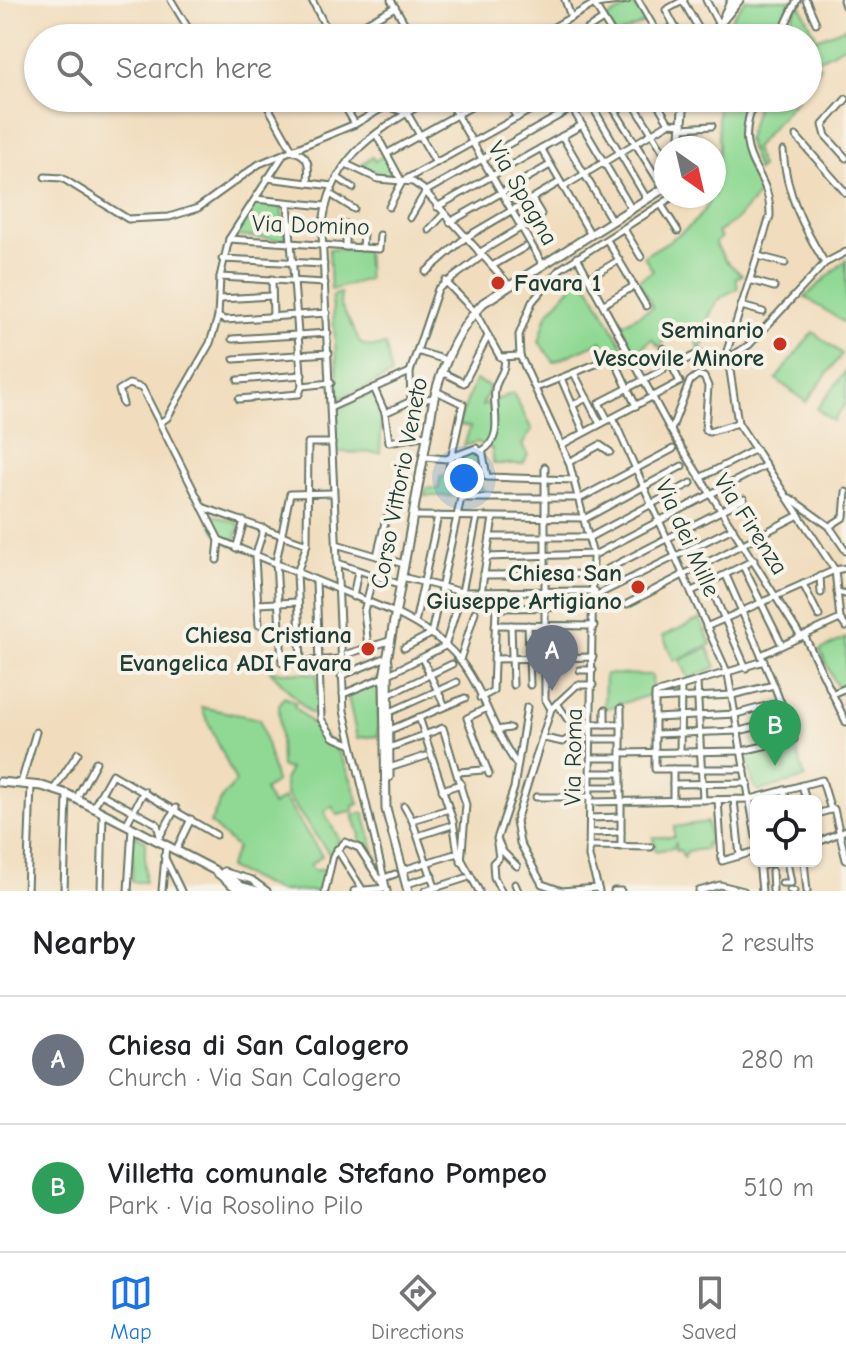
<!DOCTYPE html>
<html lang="en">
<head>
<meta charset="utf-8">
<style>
	body { margin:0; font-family:"Comic Neue",sans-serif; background:#f6f6f6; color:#202124 }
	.controls { position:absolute; right:24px; bottom:24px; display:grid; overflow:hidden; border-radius:12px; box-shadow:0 2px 6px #0004 }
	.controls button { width:72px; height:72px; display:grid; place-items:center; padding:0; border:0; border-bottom:2px solid #e0e0e0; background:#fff; color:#202124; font:40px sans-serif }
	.compass { position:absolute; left:654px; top:136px; width:72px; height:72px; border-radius:50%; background:#fff; box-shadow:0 2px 6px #0004; rotate:146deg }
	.you { position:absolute; left:464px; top:478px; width:28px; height:28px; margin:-20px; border:6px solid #fff; border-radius:50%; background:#1a73e8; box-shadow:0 0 0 12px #1a73e833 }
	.badge { display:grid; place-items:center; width:52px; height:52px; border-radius:50%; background:#1a73e8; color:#fff; font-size:26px; font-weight:700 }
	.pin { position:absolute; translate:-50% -66px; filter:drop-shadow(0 2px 4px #0008) }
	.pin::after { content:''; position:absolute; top:42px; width:28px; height:24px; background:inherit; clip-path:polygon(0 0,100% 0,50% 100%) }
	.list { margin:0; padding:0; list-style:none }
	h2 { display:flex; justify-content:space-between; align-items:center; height:104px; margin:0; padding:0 32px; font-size:34px }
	h2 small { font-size:26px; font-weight:400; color:#757577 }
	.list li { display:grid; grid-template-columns:52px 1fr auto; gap:24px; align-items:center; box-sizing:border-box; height:128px; padding:0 32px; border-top:2px solid #e0e0e0 }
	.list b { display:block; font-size:30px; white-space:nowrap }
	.list p { margin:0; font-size:26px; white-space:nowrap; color:#757577 }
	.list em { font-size:26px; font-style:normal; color:#757577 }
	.icon { flex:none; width:44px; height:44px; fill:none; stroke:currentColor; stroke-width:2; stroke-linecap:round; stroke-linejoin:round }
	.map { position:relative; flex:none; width:846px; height:891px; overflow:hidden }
	.search { position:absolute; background:#fff; box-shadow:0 2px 6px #0004; left:24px; right:24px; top:24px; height:88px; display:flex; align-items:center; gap:20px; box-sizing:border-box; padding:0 28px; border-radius:44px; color:#757577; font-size:30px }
	.sheet { height:360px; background:#fff }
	nav { display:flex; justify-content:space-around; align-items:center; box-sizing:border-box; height:112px; border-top:2px solid #e0e0e0; background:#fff; font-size:22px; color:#757577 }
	nav a { display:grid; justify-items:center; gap:4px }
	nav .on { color:#1a73e8 }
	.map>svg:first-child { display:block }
</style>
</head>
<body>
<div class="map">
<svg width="846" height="891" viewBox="0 0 846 891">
	<rect width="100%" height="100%" fill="#f7f3e8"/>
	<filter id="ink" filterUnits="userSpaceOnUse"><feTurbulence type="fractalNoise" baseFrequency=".0125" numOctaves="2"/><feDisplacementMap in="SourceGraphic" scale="16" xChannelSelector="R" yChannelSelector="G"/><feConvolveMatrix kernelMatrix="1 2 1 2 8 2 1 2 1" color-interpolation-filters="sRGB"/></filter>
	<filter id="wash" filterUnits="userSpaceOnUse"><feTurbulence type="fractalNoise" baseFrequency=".006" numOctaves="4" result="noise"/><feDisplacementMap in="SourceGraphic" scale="32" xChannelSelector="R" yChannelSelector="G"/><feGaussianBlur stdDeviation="1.8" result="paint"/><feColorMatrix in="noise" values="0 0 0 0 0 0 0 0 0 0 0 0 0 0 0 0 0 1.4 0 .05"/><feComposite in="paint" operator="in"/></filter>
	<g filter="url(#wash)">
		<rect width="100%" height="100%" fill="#f1ddbe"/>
		<g fill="#90d994" stroke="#588b64" stroke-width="2">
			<polygon points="745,0 791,0 775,38 717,38"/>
			<polygon points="799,2 817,39 846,27 846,45 814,62 820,67 808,84 808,38 783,38"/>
			<polygon points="634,4 646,22 615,36 607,18"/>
			<path d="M 717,98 L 750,98 C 734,140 742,155 760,193 L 736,220 L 717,233 L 721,238 L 715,243 L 725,260 L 742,275 L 736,278 L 738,289 C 719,295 714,304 707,322 L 710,328 L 700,350 L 692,331 L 676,337 L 669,333 L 659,347 L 652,339 L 636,353 L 621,325 L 653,307 L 638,280 L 653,271 L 644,256 C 670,239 701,227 711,196 L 714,196 L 719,146 Z"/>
			<polygon points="759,98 798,98 754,148 761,167 757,170 747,139"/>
			<polygon points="384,155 397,178 381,177 362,165 372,157 375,161"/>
			<polygon points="255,202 281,205 286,240 236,236"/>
			<polygon points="329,249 366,250 368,279 331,290"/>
			<polygon points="846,260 846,324 805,297"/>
			<polygon points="573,267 581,272 624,348 608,356 601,341 554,362 539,342 547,314 573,285 568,276"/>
			<polygon points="341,293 340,304 361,344 372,347 386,345 391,375 339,400 332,296"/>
			<polygon points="813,332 842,354 806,402 776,379"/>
			<polygon points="846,371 846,403 833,421 817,409"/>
			<polygon points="475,380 490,387 482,406 513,393 532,430 522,445 528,455 523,464 493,464 492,449 477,442 464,446 470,427 458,425"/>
			<polygon points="373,393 382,413 380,453 336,452 337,409"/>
			<polygon points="475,452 480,454 481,487 488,496 424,496 427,488 438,489 441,476 461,471 459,455"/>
			<polygon points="206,513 240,524 233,546 217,534"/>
			<polygon points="700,619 711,644 674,661 663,636"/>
			<polygon points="846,638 846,686 838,689 820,650"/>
			<polygon points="708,648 716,667 689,679 680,660"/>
			<polygon points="270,671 317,674 319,715 310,713"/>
			<polygon points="605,674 652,675 653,694 604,709"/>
			<polygon points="379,678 378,736 357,738 347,692"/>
			<path d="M 284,697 L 296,703 L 294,706 C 334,745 343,749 359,804 L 353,806 L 354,811 L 337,815 L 332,806 L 324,812 L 339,839 L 330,855 L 286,794 L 284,780 L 290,769 L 281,767 L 279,705 Z"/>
			<polygon points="201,707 260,719 276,782 264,790 272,805 284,798 322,856 310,865 314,871 324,869 323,891 278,891 228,868 237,848 210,823 223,796 236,782"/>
			<polygon points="794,740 805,778 759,791 754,787 746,753"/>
			<polygon points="364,813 380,872 379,873 359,841 360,835 353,815"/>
			<polygon points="707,822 711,842 705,844 706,849 688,851 684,858 680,850 676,851 676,842 673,848 655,851 653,837 674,837 674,827"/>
			<polygon points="133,835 145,840 145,882 132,882"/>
		</g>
	</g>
	<g filter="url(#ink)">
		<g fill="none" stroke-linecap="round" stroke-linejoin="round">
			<g stroke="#687564" stroke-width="9">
				<g id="minor">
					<polyline points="171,0 194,38"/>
					<polyline points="312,0 331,38"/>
					<polyline points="391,0 413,38"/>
					<polyline points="565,0 571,17"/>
					<polyline points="638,0 660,38"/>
					<polyline points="706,0 719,25"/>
					<polyline points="806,0 816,23"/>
					<polyline points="843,0 845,6"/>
					<polyline points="683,1 704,38"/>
					<polyline points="594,4 615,38"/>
					<polyline points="595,4 627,0"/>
					<polyline points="361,26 395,7"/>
					<polyline points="64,32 65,38"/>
					<polyline points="383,38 405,24"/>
					<polyline points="535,38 594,4"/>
					<polyline points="574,38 603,19"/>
					<polyline points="618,38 627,34 637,38"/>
					<polyline points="653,38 674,26"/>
					<polyline points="681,38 666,10 684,0"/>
					<polyline points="779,38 797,0"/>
					<path d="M 263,98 L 293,151 C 311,155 309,168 308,183"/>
					<polyline points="340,98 355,124"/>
					<polyline points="378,98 386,106 407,113 436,163"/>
					<polyline points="447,98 543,265"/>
					<polyline points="505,98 517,118"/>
					<polyline points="562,98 569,110"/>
					<polyline points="607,98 663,188"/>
					<polyline points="630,98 666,156"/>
					<polyline points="654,98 669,123"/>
					<path d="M 755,98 C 729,165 771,165 770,216 L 727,351 L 738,423 L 835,570 L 840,619 L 846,627"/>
					<polyline points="588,99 647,199"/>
					<polyline points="846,99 823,125 826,136 846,158"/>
					<polyline points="572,108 632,210"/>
					<polyline points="616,111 632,101"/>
					<polyline points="683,128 712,126"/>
					<polyline points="376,134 402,182"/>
					<polyline points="562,136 612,221"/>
					<polyline points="796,136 846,193"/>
					<polyline points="541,148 591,235"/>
					<path d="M 783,151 C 786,193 803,227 825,263"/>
					<polyline points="388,153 487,98"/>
					<polyline points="346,164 378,179 413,182 423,189 509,285"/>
					<polyline points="45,177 62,178 128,219 169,217 198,208 259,164 355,124 386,106"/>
					<polyline points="267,178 333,186"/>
					<polyline points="338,178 353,188"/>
					<polyline points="403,181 552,98"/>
					<polyline points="563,187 669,123 683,124"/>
					<polyline points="330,194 354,209"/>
					<polyline points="255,199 325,206"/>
					<polyline points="532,199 541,214"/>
					<polyline points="288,203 302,386"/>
					<polyline points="662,206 678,231"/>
					<polyline points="389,207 402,182"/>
					<polyline points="437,207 582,125"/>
					<polyline points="410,218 426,191 590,98"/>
					<polyline points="450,222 550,165"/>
					<polyline points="291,224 323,225"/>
					<polyline points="624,229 641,257"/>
					<polyline points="429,230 443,215"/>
					<polyline points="229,239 379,249 380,235"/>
					<polyline points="607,240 646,306"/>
					<polyline points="346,247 346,224"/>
					<polyline points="362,248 363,234"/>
					<polyline points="479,253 522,227"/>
					<polyline points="758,256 785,263"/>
					<polyline points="577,257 671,431 801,637"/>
					<polyline points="222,259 324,264"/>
					<polyline points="492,266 525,247"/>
					<polyline points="426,272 465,238 560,182"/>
					<polyline points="220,277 325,283"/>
					<polyline points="589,278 619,260"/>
					<polyline points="272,279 273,317"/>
					<polyline points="750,280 774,287"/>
					<polyline points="445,281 475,312 500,357 520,356"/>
					<polyline points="220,299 272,296"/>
					<polyline points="604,304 634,286"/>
					<polyline points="741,306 763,312"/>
					<polyline points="218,317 225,320 327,313"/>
					<polyline points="232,339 328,333"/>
					<polyline points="417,351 446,360"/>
					<polyline points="729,358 749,345 825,263 846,252"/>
					<polyline points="234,359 329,353"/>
					<polyline points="672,367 699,353"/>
					<polyline points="442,372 464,383 488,336"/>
					<polyline points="574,373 600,424"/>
					<polyline points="561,378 584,432"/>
					<polyline points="238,380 302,375"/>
					<polyline points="374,388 385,413 389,442 427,435"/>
					<polyline points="536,388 613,357 636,406"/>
					<polyline points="436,391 463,404 448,473"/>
					<polyline points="239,399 299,394 302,386 331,383"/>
					<polyline points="411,401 410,372 438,289 482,256"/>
					<path d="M 123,404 L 119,390 L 129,384 L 142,388 L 219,540 L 393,612 C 417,624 442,638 459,659 C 484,689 493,732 516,763"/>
					<polyline points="573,405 587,398"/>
					<polyline points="332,407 410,372"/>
					<polyline points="385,413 411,401 434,398"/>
					<polyline points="613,418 728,674 756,837"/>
					<polyline points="608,420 599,403 663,370"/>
					<polyline points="161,422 167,418 210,343 218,317 220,277 229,239 282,157"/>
					<polyline points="671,430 690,381 698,375 704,377 708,386 705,430 709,432 738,423"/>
					<polyline points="563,444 680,382 663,348"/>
					<path d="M 482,451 C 505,437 492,411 495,389 C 497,378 507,370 504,358"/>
					<polyline points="425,457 446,459 476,448 483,454 487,477 575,480"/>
					<polyline points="569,462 600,445 610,452"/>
					<polyline points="545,467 545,699 551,709"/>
					<polyline points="700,478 756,449"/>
					<polyline points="333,493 290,494 276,562 282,663 340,659"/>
					<polyline points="790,498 829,526 846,551"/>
					<polyline points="202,507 307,544"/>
					<polyline points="414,516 586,518 682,466"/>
					<polyline points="830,526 844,517 846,492"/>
					<polyline points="490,537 590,537 691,483"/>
					<polyline points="336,544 404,564"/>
					<polyline points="236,549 244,521"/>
					<polyline points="377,556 386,518"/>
					<polyline points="487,557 596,554 766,465"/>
					<polyline points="217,560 219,540"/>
					<polyline points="337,563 399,584"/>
					<polyline points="743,566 782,645"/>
					<polyline points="483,575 598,574 744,499"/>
					<polyline points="820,576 821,593"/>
					<polyline points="402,577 462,592 595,591"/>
					<polyline points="316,581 321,719 333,737 350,744"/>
					<polyline points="709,583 746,668"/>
					<polyline points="803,584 819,616"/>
					<polyline points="692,591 754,560"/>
					<polyline points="837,592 846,594"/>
					<polyline points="481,593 493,518"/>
					<polyline points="595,596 733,528"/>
					<polyline points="353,597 358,571"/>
					<polyline points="258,604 298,602"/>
					<polyline points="627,604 799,515"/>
					<polyline points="415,623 438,516"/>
					<polyline points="259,625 255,557 264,528"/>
					<polyline points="495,625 594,626"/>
					<polyline points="511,625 513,685"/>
					<polyline points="528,625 530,685"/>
					<polyline points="563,626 563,657"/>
					<polyline points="706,627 835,570 846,568"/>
					<polyline points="804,635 846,722"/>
					<polyline points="445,646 462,592 477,517"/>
					<polyline points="368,647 364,611 373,576"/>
					<polyline points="404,648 431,634 461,498 581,498 673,449"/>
					<polyline points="347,654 389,641"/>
					<polyline points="761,655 840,619"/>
					<polyline points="422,658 445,706"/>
					<polyline points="495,659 593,657"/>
					<polyline points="460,660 475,612"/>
					<polyline points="301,661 297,573 307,544 308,443 332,443"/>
					<polyline points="580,670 593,670"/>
					<polyline points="391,673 445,646"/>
					<polyline points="341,676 387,657"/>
					<polyline points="697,682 703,800"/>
					<polyline points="593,685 577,685 551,709 516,821 520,843 542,884 562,891 597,888"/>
					<polyline points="834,693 846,688"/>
					<polyline points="343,694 384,677"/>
					<polyline points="390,694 452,664"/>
					<polyline points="480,698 493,691 496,608 595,607"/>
					<polyline points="655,699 732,695 774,685"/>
					<polyline points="557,703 568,720"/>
					<polyline points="621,708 621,847"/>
					<polyline points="485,709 467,718 489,774"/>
					<polyline points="390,712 457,682"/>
					<polyline points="419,717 453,821 458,853 479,891"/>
					<polyline points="655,718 736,714 781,702"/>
					<polyline points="605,724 605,710"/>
					<polyline points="390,730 465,698"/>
					<polyline points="496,730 510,728"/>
					<polyline points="655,734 739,731 787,719"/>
					<polyline points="544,738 563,742 592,724 621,724"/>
					<polyline points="592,739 621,739"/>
					<polyline points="389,748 443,728 466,805 461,862"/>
					<polyline points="680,752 681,687"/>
					<polyline points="621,753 742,751 794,739 774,685 726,575"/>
					<polyline points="591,758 621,758"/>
					<polyline points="389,768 426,756"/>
					<polyline points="673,769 673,801"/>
					<polyline points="745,769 655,769 655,694 764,661"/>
					<polyline points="459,772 483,770"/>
					<polyline points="591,773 621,773"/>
					<polyline points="21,783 36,732"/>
					<polyline points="673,784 748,783"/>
					<polyline points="802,785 806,801"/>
					<polyline points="591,787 621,787"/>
					<polyline points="54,789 78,753"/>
					<polyline points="442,790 461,784"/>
					<polyline points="784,790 787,801"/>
					<polyline points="101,794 157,824 160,836"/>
					<polyline points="536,797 591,797"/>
					<polyline points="76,799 96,762"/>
					<polyline points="718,800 722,861 756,851"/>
					<polyline points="734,800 740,856"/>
					<polyline points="591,802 751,799 822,780 831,810"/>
					<polyline points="404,806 412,820"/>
					<polyline points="93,808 112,774 216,835"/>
					<polyline points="816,814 834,809 846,860"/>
					<polyline points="590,818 621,817"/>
					<polyline points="126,825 144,791"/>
					<polyline points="590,833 621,832"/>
					<polyline points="160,836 176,808"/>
					<polyline points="418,836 449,826"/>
					<polyline points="816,843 846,830"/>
					<polyline points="497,844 499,857 493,863 494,877 501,891"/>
					<polyline points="589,846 651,847"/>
					<polyline points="337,849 362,889"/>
					<polyline points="176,850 191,819"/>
					<polyline points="164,856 181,891"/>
					<polyline points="759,861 762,891"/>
					<polyline points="804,861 807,891"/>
					<polyline points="517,866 503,852 497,839 514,788 527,707"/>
					<polyline points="760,867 775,861"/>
					<polyline points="403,870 458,853"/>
					<polyline points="772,871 773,891"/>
					<polyline points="225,872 252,880 267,891"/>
					<polyline points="384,878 395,874"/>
					<polyline points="782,883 791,883 787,861"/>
					<polyline points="407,884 432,876"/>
					<polyline points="515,884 518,891"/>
					<polyline points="243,886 261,891"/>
					<polyline points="435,887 412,820 449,809"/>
					<polyline points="790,890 794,891"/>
					<polyline points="27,891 31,785"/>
					<polyline points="64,891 67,795"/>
					<polyline points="101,891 103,812"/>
					<polyline points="128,891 132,828"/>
					<polyline points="162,891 166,845"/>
					<polyline points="325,891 333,856 345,842 359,848 383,885"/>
					<polyline points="354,891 386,888"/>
					<path d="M 387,891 L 344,711 L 322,232 C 328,158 373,133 432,98"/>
					<polyline points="425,891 466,878"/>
					<polyline points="599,891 589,857 593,555 569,462 520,356 519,335 532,302 560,269 674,196"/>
					<polyline points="614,891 621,891"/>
					<polyline points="699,891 720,885 744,891"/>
				</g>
			</g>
			<g stroke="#687564" stroke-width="11">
				<g id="major">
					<polyline points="725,14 732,0"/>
					<polyline points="708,38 739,0"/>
					<polyline points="680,148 684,98"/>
					<polyline points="388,662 389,777"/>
					<polyline points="0,782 42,786 67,794 214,870 240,891"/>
					<polyline points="224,872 246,891"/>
					<path d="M 408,891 L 386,809 L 384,677 L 434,398 C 443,364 458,329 483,303 L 666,187"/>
				</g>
			</g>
			<use href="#minor" stroke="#fff" stroke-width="5"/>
			<use href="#major" stroke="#fff" stroke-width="7"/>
		</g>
	</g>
	<g fill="#c8321e" stroke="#f7f3e8" stroke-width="3">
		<circle cx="498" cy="283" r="8"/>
		<circle cx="780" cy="344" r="8"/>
		<circle cx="638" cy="587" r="8"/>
		<circle cx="368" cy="649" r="8"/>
	</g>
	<g text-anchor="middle" stroke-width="8" stroke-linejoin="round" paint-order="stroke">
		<g font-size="24" fill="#1f3d34" stroke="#f7f3e8">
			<text transform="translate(523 193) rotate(60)" y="8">Via Spagna</text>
			<text transform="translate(311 225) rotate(2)" y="8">Via Domino</text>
			<text transform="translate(399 483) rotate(-79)" y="8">Corso Vittorio Veneto</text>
			<text transform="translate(751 524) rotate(57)" y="8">Via Firenza</text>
			<text transform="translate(688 538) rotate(66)" y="8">Via dei Mille</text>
			<text transform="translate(573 757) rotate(-89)" y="8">Via Roma</text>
		</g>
		<g font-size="24" font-weight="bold" fill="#1f3d34" stroke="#f7f3e8" text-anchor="end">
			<text x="514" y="291" text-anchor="start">Favara 1</text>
			<text x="764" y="338">Seminario<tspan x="764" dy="28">Vescovile Minore</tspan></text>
			<text x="622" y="581">Chiesa San<tspan x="622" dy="28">Giuseppe Artigiano</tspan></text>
			<text x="352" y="643">Chiesa Cristiana<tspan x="352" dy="28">Evangelica ADI Favara</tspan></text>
		</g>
	</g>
</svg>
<div class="controls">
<button><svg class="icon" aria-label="locate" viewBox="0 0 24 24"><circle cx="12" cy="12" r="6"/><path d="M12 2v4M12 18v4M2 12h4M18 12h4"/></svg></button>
</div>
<svg class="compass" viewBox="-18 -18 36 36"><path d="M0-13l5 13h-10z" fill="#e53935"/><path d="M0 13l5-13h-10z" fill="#757577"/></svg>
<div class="you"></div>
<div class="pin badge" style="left:552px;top:691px;background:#6b7280">A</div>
<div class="pin badge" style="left:775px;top:766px;background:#2e9e5b">B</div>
<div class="search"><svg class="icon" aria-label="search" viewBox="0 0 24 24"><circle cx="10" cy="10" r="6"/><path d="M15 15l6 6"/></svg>Search here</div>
</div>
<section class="sheet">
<h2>Nearby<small>2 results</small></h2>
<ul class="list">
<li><span class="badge" style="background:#6b7280">A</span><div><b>Chiesa di San Calogero</b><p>Church · Via San Calogero</p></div><em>280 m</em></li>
<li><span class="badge" style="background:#2e9e5b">B</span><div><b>Villetta comunale Stefano Pompeo</b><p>Park · Via Rosolino Pilo</p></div><em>510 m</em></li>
</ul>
</section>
<nav>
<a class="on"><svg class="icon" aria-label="map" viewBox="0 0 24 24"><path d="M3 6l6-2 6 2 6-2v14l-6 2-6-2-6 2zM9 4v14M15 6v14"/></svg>Map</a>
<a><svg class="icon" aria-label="directions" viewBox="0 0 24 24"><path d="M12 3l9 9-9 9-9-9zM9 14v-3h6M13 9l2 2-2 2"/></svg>Directions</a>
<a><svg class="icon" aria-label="saved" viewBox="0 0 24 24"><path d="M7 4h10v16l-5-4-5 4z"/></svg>Saved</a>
</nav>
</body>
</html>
